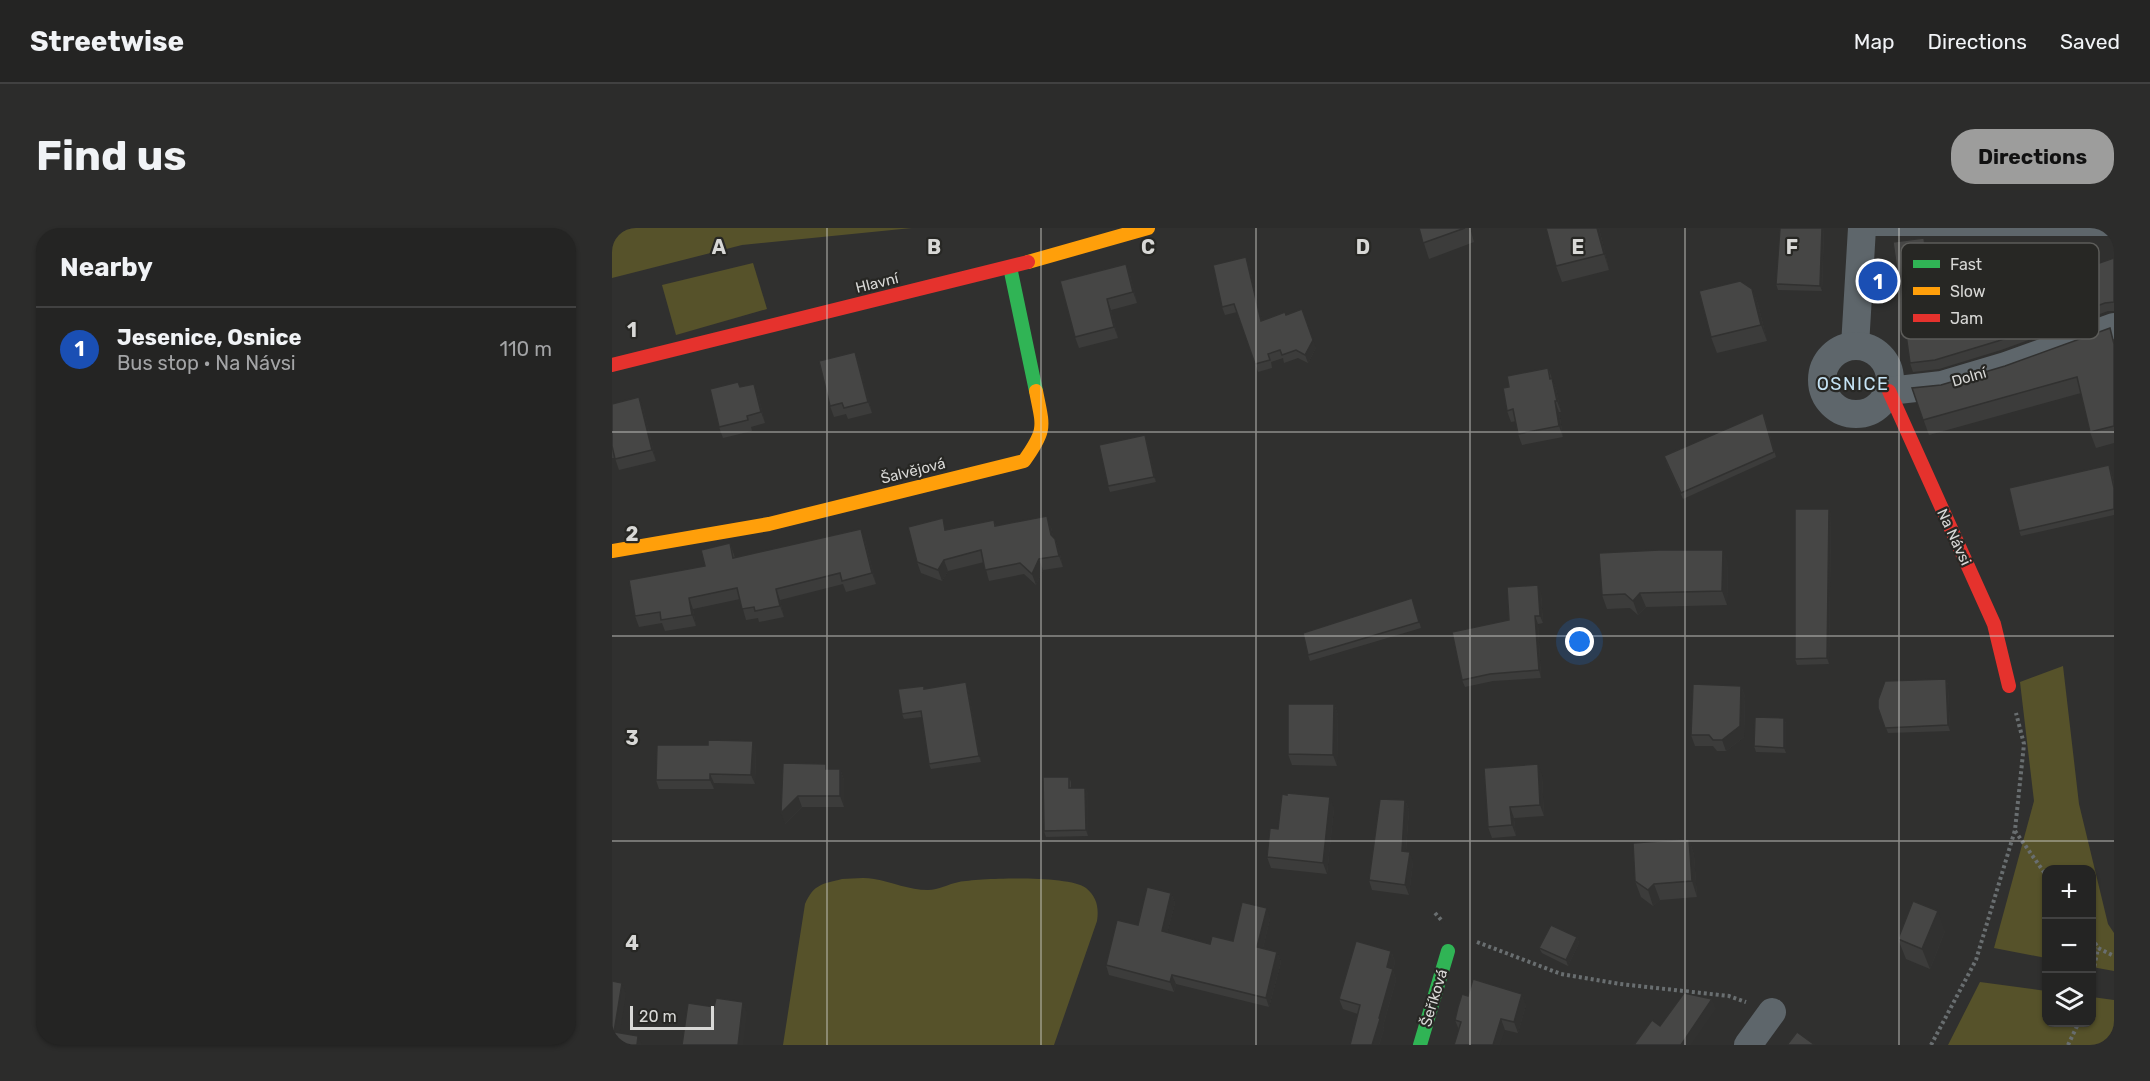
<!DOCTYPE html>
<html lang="en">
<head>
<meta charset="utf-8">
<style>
	body { margin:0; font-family:Rubik,sans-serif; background:#2c2c2b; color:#f1f3f6 }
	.controls { position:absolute; right:18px; bottom:18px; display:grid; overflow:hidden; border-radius:12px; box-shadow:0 2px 4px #0004 }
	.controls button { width:54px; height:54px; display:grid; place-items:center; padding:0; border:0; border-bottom:2px solid #414141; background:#242423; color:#f1f3f6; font:30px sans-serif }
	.scale { position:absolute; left:18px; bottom:15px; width:84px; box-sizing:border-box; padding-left:6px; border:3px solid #d8d8d6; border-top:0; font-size:16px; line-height:21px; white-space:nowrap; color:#d8d8d6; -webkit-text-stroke:4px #272724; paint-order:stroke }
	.you { position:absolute; left:968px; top:414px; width:21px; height:21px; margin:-15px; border:4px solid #fff; border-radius:50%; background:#1a73e8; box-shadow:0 0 0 9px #1a73e833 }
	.badge { display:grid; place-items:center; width:39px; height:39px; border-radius:50%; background:#9d9d9c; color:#fff; font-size:20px; font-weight:700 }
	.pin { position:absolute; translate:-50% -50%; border:3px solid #fff; box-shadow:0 2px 6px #0006 }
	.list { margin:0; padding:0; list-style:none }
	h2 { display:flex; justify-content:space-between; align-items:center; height:78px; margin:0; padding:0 24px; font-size:26px }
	h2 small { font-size:20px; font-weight:400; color:#a3a4a6 }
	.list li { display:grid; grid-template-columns:39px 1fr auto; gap:18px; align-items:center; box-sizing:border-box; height:84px; padding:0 24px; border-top:2px solid #414141 }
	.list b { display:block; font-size:22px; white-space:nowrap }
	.list p { margin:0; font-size:20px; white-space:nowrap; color:#a3a4a6 }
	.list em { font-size:20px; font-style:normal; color:#a3a4a6 }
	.icon { flex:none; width:33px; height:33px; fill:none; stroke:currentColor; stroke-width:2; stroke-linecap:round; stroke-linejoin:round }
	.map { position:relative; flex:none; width:1502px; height:817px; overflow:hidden; border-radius:24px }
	header { display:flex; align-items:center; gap:36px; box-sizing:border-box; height:84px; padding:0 30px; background:#242423; border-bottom:2px solid #414141 }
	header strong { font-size:28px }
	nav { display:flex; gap:33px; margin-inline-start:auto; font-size:21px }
	.intro { display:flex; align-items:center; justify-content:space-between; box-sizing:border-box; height:144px; padding:0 36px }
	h1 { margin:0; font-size:42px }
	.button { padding:15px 27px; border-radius:24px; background:#9d9d9c; color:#111; font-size:21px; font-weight:700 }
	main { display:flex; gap:36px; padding:0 36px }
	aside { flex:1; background:#242423; border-radius:24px; box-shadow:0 2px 4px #0004 }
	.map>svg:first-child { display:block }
</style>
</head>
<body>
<header>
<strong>Streetwise</strong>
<nav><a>Map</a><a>Directions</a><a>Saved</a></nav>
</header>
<div class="intro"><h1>Find us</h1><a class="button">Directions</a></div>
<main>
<aside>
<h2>Nearby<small></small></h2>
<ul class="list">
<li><span class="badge" style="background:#1a4fb4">1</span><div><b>Jesenice, Osnice</b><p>Bus stop · Na Návsi</p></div><em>110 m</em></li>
</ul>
</aside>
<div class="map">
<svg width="1502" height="817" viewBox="0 0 1502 817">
	<rect width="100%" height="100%" fill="#30302f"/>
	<g fill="#56522a">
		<polygon points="0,0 300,0 130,17 0,50"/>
		<polygon points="141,35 155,81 64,107 50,57"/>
		<polygon points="1451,438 1467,576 1496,696 1502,705 1502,743 1480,739 1480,642 1434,642 1434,730 1382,720 1422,573 1408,454"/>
		<path d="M 230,651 C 240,651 251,649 262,651 C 280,654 297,662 316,662 C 327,662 336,656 347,654 C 369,650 457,647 474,660 C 485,669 487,680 485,693 L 442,817 L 171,817 L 193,676 C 202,656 210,656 230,651 Z"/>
		<polygon points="1368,754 1434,763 1434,794 1480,794 1480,769 1502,772 1502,817 1336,817"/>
	</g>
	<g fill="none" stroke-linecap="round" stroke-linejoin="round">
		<g stroke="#696e70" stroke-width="4" stroke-dasharray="3 3" stroke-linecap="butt">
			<polyline points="1403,603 1434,647"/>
			<polyline points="823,685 831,694"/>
			<polyline points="1480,710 1486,720 1502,728"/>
			<polyline points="865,714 949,746 1008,756 1117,768 1134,774"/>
			<polyline points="1480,750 1486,720"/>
			<polyline points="1319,817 1364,732 1403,602 1412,516 1404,485"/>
			<polyline points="1456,817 1467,794"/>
		</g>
		<polyline stroke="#5e666b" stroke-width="14" points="1250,1 1502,1"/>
		<g stroke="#5e666b" stroke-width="28">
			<polyline points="1243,118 1250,0"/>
			<circle cx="1244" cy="152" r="34"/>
			<polyline points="1277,163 1330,157 1394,138 1502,99"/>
			<polyline points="1136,817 1160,784"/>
		</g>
		<g stroke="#30b455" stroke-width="14">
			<polyline points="398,39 424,163"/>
			<polyline points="808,817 836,723"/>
		</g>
		<g stroke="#ff9f0a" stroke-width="14">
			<polyline points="416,34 536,0"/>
			<path d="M 0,323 L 157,296 L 412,233 C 435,201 431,199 424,163"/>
		</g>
		<g stroke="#e5322d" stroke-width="14">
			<polyline points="0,137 416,34"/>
			<polyline points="1277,163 1382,396 1397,458"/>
		</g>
	</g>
	<g fill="#3c3c3b">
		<polygon points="807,0 858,0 862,14 817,31"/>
		<polygon points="987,0 997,42 950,54 944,38"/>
		<polygon points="1212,0 1210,63 1166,62 1164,56"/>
		<polygon points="1312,10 1315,19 1325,91 1502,30 1502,83 1496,83 1389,122 1327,141 1301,144 1298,135"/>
		<polygon points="514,36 518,47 525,75 499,82 506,110 467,120 463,109"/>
		<polygon points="637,37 650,93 674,87 704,120 696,135 686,130 672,135 671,130 659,134 660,140 646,144 625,84 613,87 610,79"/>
		<polygon points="1140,61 1146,76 1155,113 1105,125 1099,109"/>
		<polygon points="1502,111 1502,215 1484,220 1478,204 1469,165 1317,207 1300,160 1329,157"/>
		<polygon points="243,124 247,135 260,185 236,191 234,186 222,189 218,178"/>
		<polygon points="936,140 944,161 949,184 947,184 951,209 910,217 906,206 904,193 899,194 895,183 897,159"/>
		<polygon points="128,159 146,167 153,195 139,199 140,203 111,210 107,199"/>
		<polygon points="0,176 31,180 44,233 7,242 3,230 0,230"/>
		<polygon points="1153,190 1164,229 1071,271 1054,234"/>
		<polygon points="535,213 544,254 498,264 496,258"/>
		<polygon points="1499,243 1502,256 1502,287 1409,308 1407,303"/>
		<polygon points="1219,286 1217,436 1185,437 1183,431"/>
		<polygon points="382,292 384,298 439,299 441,309 443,311 447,322 451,339 431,342 424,357 412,346 377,353 372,334 336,343 330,353 309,345 305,334 335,302"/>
		<polygon points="253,312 264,356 234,364 231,356 168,372 172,389 147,394 146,390 134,392 128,371 81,381 84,398 53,403 50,395 27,399 23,388 93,338 118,315 123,330"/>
		<polygon points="1116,335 1115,377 1034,379 1026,387 1018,380 995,381 990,367"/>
		<polygon points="929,365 931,395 926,396 929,450 881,453 853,459 850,452"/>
		<polygon points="800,370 809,400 698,433 696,427"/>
		<polygon points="1334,451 1336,457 1338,503 1276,505 1266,480"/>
		<polygon points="312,458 312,460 356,460 369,534 319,541 317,536 310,489 292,491 290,486"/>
		<polygon points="1129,458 1133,469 1132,509 1114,523 1105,523 1101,518 1083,518 1079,507"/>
		<polygon points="722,476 726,487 725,538 680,537 676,526"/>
		<polygon points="1172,490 1174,496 1174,525 1144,524 1142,518"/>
		<polygon points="96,517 144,521 143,556 102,555 102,561 47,561 44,552"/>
		<polygon points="171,535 216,541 228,541 232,552 232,579 190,579 173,596"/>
		<polygon points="930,547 932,588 902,590 904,608 880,610 876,599"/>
		<polygon points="457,549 459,554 459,560 473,560 476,566 476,608 434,609 432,603"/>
		<polygon points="675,567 722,580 715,646 659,640 655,629 666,601"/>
		<polygon points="793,572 797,582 794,623 801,634 797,667 760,662 757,652"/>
		<polygon points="1077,611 1082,627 1085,669 1048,672 1041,678 1029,669 1023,653"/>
		<polygon points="559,665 563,675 555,705 598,716 621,713 658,690 651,720 665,724 669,734 657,779 564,756 562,764 497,747 494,737 526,697"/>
		<polygon points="1333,703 1318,741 1294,731 1286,711"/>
		<polygon points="965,709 967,715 956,738 930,725 927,720"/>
		<polygon points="779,723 783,734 781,742 784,752 771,798 772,801 767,817 738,817 746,786 731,781 727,771"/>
		<polygon points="914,777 906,805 893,802 847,802 843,792"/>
	</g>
	<g fill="#313130">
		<polygon points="985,0 987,0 997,42 992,26"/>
		<polygon points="1210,0 1212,0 1210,63 1208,58"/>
		<polygon points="1312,10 1315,19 1326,101 1323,92"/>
		<polygon points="634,29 637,37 652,101 649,93"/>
		<polygon points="514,36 518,47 525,75 521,64"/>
		<polygon points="1140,61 1146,76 1155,113 1149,97"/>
		<polygon points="495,71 499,82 506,110 502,99"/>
		<polygon points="693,89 704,120 696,135 693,127"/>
		<polygon points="243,124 247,135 260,185 256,174"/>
		<polygon points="940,150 944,161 949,184 945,173"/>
		<polygon points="142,156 146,167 153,195 149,184"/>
		<polygon points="27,169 31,180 44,233 40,222"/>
		<polygon points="943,173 947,184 951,209 947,198"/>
		<polygon points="533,207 535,213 544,254 542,249"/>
		<polygon points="1217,281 1219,286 1217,436 1215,430"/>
		<polygon points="435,288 439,299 443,318 439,307"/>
		<polygon points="249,301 253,312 264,356 260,345"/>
		<polygon points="443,311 447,322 451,339 447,328"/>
		<polygon points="1111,322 1116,335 1115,377 1110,363"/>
		<polygon points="427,331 431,342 424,357 420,346"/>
		<polygon points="332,332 336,343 330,353 326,342"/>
		<polygon points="926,357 929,365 931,395 928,388"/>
		<polygon points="164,361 168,372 172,389 168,378"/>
		<polygon points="1028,365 1034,379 1026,387 1021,373"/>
		<polygon points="77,370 81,381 84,398 80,387"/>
		<polygon points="923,388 926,396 929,450 927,442"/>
		<polygon points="1334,451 1336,457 1338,503 1336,497"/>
		<polygon points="354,454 356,460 369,534 367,528"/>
		<polygon points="1129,458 1133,469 1132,509 1114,523 1110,512"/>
		<polygon points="722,476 726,487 725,538 721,527"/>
		<polygon points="1172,490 1174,496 1174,525 1172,520"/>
		<polygon points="141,513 144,521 143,556 139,547"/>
		<polygon points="926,536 930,547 932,588 928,577"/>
		<polygon points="228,541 232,552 232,579 228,568"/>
		<polygon points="98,546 102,555 102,561 98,552"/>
		<polygon points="473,560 476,566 476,608 474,602"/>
		<polygon points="186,568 190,579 173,596 169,585"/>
		<polygon points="718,569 722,580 715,646 711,635"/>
		<polygon points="793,572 797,582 793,633 790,623"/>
		<polygon points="898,579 902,590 904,608 900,597"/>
		<polygon points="1077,611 1082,627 1085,669 1080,653"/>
		<polygon points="798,624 801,634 797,667 793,657"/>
		<polygon points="1042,656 1048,672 1041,678 1036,662"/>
		<polygon points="559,665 563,675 553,713 550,703"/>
		<polygon points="655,680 658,690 649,729 645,719"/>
		<polygon points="1326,683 1333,703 1318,741 1310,721"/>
		<polygon points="965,709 967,715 956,738 954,732"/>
		<polygon points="779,723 783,734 781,742 784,752 771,798 772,801 767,817 760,817 775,739"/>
		<polygon points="665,724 669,734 657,779 654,770"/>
		<polygon points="560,747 564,756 562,764 558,754"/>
		<polygon points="10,755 14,766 6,815 2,804"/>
		<polygon points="910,766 914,777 906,805 902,794"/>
		<polygon points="1100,771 1104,781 1079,817 1069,817"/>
		<polygon points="131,774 135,785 131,817 126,817"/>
		<polygon points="889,791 893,802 888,817 881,817"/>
		<polygon points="26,808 30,817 25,817"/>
	</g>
	<g fill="#464645" stroke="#313130" stroke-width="1.5">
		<polygon points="807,0 853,0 811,15"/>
		<polygon points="934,0 985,0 992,26 944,38"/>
		<polygon points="1168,0 1210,0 1208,58 1164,56"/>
		<polygon points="1312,10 1323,92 1502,30 1502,74 1493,75 1386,113 1323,132 1298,135 1281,14"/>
		<polygon points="634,29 649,93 673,84 674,87 690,81 701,112 693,127 684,122 670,127 668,122 656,126 658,132 643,136 622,76 610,79 601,37"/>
		<polygon points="514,36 521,64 495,71 502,99 463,109 448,53"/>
		<polygon points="1128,53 1140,61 1149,97 1099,109 1087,63"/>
		<polygon points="1498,100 1502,116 1502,198 1478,204 1465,149 1311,192 1300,160 1329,157 1393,138"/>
		<polygon points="243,124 256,174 232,180 230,175 218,178 207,133"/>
		<polygon points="936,140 938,151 940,150 945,173 943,173 947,198 906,206 901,181 895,183 891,160 897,159 895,148"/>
		<polygon points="126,154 128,159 142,156 149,184 135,188 136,192 107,199 98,161"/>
		<polygon points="27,169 40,222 3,231 0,218 0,176"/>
		<polygon points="1151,185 1162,224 1069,265 1052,228"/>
		<polygon points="533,207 542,249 496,258 487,217"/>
		<polygon points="1497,237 1502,260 1502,281 1407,303 1397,260"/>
		<polygon points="1183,281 1217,281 1215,430 1183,431"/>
		<polygon points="435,288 439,307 443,311 447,328 427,331 420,346 408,335 373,342 369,322 332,332 326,342 305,334 296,299 331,290 333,302 382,292 383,298"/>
		<polygon points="249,301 260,345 230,353 228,345 164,361 168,378 143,383 142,379 130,381 125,360 77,370 80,387 49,392 48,384 23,388 17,352 93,338 89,322 118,315 121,330"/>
		<polygon points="1047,322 1111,322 1110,363 1028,365 1021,373 1013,366 990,367 987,325"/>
		<polygon points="926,357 928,388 923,388 927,442 878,446 850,452 840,404 897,392 895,359"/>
		<polygon points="800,370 807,394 696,427 691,405"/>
		<polygon points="1334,451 1336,497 1273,500 1266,480 1266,472 1273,453"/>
		<polygon points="354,454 367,528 317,536 309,483 290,486 286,461 312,458 312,461"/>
		<polygon points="1081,456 1129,458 1128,498 1110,512 1101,512 1097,507 1079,507"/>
		<polygon points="676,476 722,476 721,527 676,526"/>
		<polygon points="1143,489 1172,490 1172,520 1142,518"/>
		<polygon points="96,512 141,513 139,547 98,546 98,552 44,552 45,517 96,517"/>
		<polygon points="171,535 214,536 214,541 228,541 228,568 186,568 169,585"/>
		<polygon points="926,536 928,577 898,579 900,597 876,599 872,540"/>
		<polygon points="431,549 457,549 457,560 473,560 474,602 432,603"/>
		<polygon points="675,565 718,569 711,635 655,629 658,600 666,601 670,566 675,567"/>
		<polygon points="768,571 793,572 790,623 798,624 793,657 757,652"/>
		<polygon points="1077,611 1080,653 1042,656 1036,662 1023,653 1021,615"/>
		<polygon points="535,659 559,665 550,703 598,716 600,708 621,713 630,674 655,680 645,719 665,724 654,770 560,747 558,754 494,737 505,692 526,697"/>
		<polygon points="1301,673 1326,683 1310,721 1286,711"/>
		<polygon points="939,697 965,709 954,732 927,720"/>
		<polygon points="744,713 779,723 775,739 781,741 767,790 768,791 760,817 738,817 748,777 727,771"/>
		<polygon points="861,751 910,766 902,794 889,791 881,817 842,817 849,794 843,792 846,779 850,766 856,768"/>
		<polygon points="0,753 10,755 2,804 26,808 25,817 0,817"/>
		<polygon points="1072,765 1100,771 1069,817 1022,817 1040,792 1048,798"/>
		<polygon points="104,770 131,774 126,817 70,817 76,775 102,779"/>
		<polygon points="1185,804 1203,817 1175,817"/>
	</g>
	<path fill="none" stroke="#d8d8d6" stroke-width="1.5" stroke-opacity="0.55" d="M 215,0 L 215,817M 429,0 L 429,817M 644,0 L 644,817M 858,0 L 858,817M 1073,0 L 1073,817M 1287,0 L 1287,817M 0,204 L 1502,204M 0,408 L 1502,408M 0,613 L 1502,613"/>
	<g text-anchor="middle" stroke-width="4.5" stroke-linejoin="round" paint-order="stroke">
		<g font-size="15" fill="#d8d8d6" stroke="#272724">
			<text transform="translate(265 55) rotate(-14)" y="5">Hlavní</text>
			<text transform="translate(1357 149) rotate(-16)" y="5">Dolní</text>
			<text transform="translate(301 243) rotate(-14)" y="5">Šalvějová</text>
			<text transform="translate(1342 309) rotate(65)" y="5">Na Návsi</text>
			<text transform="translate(822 770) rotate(-73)" y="5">Šeříková</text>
		</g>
		<g font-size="18" letter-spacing="1.5" fill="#c6e4f6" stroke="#272724">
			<text x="1241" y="162">OSNICE</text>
		</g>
	</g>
	<rect x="1289" y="15" width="198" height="96" rx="9" fill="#272724" stroke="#5c5c59" stroke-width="1.5"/>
	<rect x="1301" y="32" width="27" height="8" fill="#30b455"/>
	<rect x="1301" y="59" width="27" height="8" fill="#ff9f0a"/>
	<rect x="1301" y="86" width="27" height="8" fill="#e5322d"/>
	<g font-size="16" fill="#d8d8d6">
		<text x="1338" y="42">Fast</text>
		<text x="1338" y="69">Slow</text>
		<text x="1338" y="96">Jam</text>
	</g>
	<g font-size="20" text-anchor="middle" font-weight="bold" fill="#d8d8d6" stroke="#272724" stroke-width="4.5" stroke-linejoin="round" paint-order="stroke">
		<text x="107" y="26">A</text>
		<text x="322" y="26">B</text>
		<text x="536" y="26">C</text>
		<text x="751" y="26">D</text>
		<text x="966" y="26">E</text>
		<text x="1180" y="26">F</text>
		<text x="20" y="109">1</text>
		<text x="20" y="313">2</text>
		<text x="20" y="517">3</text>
		<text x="20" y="722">4</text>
	</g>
</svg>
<div class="controls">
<button>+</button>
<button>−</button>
<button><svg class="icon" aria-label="layers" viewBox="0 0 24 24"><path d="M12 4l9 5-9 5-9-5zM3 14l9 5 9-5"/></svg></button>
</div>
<div class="scale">20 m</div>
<div class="you"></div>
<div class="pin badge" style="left:1266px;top:53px;background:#1a4fb4">1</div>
</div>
</main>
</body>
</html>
